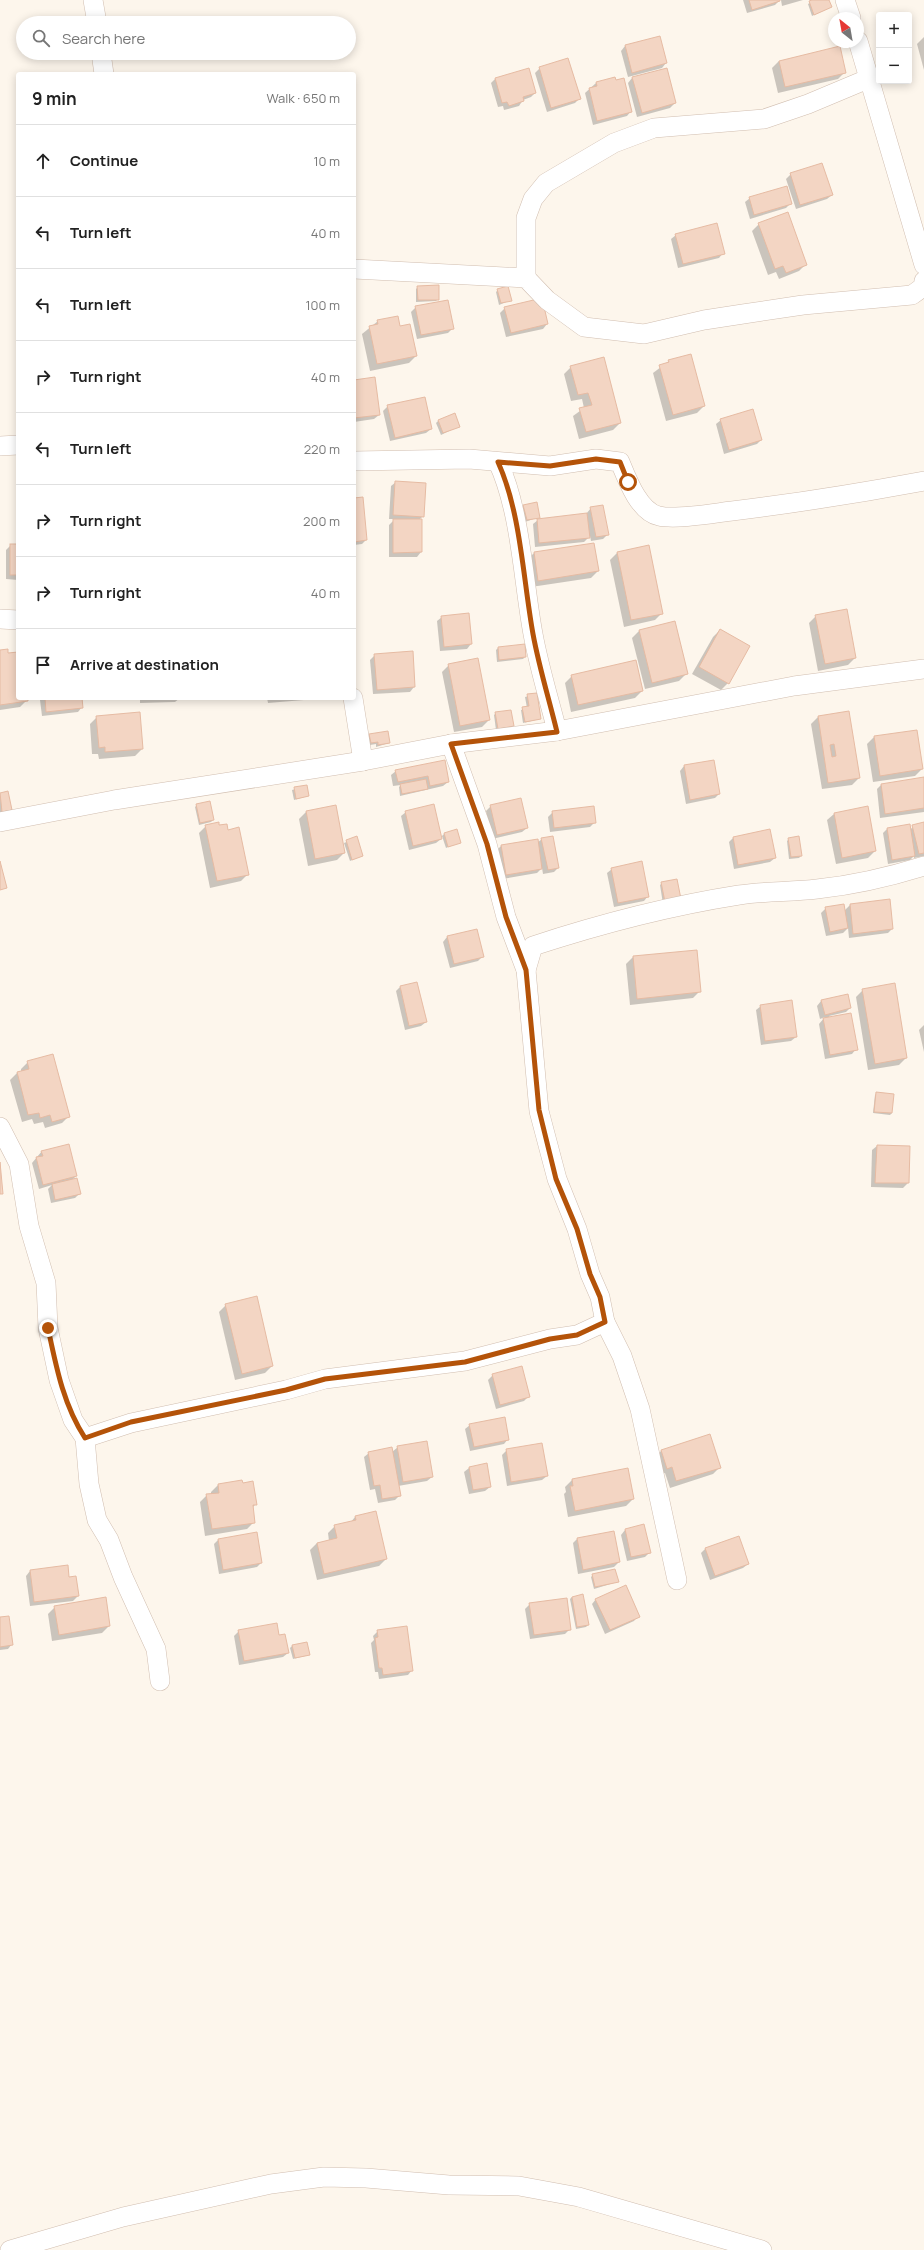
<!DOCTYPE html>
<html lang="en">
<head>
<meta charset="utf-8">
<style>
	body { margin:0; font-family:Manrope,sans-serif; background:#f6f6f6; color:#222 }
	.controls { position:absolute; right:12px; top:12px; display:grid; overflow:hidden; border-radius:4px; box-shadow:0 2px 10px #0003 }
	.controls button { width:36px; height:36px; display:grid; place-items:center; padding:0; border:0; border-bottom:1px solid #e0e0e0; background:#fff; color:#222; font:20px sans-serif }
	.compass { position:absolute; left:828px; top:12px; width:36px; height:36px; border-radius:50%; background:#fff; box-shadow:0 2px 10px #0003; rotate:329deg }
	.stop { position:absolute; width:12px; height:12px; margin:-9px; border:3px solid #b45309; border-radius:50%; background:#fff }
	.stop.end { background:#b45309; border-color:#fff; box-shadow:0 1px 4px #0008 }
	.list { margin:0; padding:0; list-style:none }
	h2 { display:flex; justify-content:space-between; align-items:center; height:52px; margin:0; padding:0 16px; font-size:17px }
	h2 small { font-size:13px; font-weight:400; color:#767676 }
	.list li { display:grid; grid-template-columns:26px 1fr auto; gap:12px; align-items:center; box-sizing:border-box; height:72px; padding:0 16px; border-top:1px solid #e0e0e0 }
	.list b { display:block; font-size:15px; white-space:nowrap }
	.list em { font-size:13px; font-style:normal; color:#767676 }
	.icon { flex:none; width:22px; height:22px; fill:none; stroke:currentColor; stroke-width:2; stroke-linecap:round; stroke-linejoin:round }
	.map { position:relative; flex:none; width:924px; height:2250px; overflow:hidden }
	.search { position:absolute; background:#fff; box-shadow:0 2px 10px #0003; left:16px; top:16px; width:340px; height:44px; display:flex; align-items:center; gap:10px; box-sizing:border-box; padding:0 14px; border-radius:22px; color:#767676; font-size:15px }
	.panel { position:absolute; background:#fff; box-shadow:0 2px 10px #0003; left:16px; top:72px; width:340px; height:628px; border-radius:4px }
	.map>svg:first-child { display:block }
</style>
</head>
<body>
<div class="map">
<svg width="924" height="2250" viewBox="0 0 924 2250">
	<rect width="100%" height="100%" fill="#fdf6ec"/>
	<g fill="#0003">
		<polygon points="743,0 780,0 775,5 747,13"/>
		<polygon points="781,0 803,0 782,6"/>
		<polygon points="815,0 828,0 831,7 812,16 808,4"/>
		<polygon points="659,37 666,63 662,68 628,77 621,51 625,46"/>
		<polygon points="924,37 924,70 917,44"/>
		<polygon points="779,61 845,72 838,79 778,93 772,68"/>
		<polygon points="540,68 579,99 575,103 547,112 535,73"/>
		<polygon points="632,78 675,103 670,108 637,117 628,83"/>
		<polygon points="495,79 535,93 531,97 523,100 519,106 504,110 503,106 498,107 491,83"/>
		<polygon points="596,83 631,111 627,116 593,125 585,93"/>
		<polygon points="791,174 832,195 827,199 796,209 786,179"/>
		<polygon points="750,198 791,203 786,208 750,219 745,202"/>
		<polygon points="759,224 806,264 799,271 779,279 776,272 768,275 752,231"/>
		<polygon points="676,235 723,253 719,258 678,268 671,239"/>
		<polygon points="418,287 438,299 436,301 416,302 416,289"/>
		<polygon points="498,290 511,300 499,305 496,292"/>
		<polygon points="416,307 453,328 448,333 417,339 411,312"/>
		<polygon points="505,308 547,324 543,329 506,337 500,313"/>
		<polygon points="378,321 399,328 416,356 409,363 370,371 362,334"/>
		<polygon points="669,361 704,406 697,413 666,421 653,373"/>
		<polygon points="571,367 620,423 613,430 579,439 573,416 584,408 582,399 571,401 564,374"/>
		<polygon points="354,381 379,415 374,419 354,422"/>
		<polygon points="388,406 431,429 426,433 390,441 383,411"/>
		<polygon points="721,420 761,440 757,444 724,454 716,424"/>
		<polygon points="438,421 459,426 441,435 436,423"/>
		<polygon points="396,482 423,516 419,520 421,552 417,557 389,557 389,525 395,519 389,519 391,486"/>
		<polygon points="354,499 366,540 362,544 354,545"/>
		<polygon points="524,506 539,517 525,522 522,508"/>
		<polygon points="591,508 608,534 603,539 591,541 590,536 584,542 535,547 533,524 538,520 586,514"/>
		<polygon points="594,544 598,571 591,578 531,587 527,560 534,553"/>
		<polygon points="11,545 18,545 18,580 6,579 6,550"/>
		<polygon points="648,546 662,613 655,620 624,627 610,560 617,553"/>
		<polygon points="816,616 855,658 848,665 818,671 809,623"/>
		<polygon points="442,617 471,644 467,649 440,651 437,621"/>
		<polygon points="720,630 728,683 721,690 692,674 713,637"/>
		<polygon points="639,631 686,674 679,681 645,689 632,638"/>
		<polygon points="498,648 525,657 523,659 497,662 496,650"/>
		<polygon points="0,651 7,654 18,653 18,698 27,698 27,700 20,707 0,710"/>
		<polygon points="375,655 414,687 410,692 373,694 370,660"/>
		<polygon points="449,665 489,720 482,727 454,732 442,672"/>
		<polygon points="572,676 642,691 635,698 571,712 565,683"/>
		<polygon points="536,694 540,719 523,723 521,710 527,708 525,697"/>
		<polygon points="42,698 81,698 82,707 78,712 42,716 40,700"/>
		<polygon points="140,698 180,698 175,702 140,703"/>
		<polygon points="267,698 328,698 268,703"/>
		<polygon points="848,712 859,778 852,785 822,789 811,724 818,717"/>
		<polygon points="496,713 513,726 496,730 494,715"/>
		<polygon points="97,717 142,749 135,756 99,759 98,754 92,754 90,724"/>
		<polygon points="370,735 389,743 376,747 376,744 370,745 368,737"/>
		<polygon points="874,737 922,769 915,776 873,782 867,744"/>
		<polygon points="444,761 448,782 443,786 400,796 399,787 401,785 393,786 391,775 396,771"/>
		<polygon points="684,766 719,794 715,798 686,804 680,771"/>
		<polygon points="924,778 924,812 880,818 877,789 881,785"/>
		<polygon points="306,786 308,796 294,800 292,790"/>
		<polygon points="7,792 11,809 0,813 0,794"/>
		<polygon points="197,805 213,820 211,822 199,825 195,807"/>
		<polygon points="335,806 344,853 337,860 308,866 299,819 306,812"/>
		<polygon points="491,806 527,828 522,832 492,839 486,811"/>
		<polygon points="406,812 441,839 436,843 409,850 401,816"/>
		<polygon points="553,812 595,822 590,827 550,832 548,817"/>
		<polygon points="834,814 875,851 868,858 836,864 827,820"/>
		<polygon points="924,823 924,856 914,858 914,856 910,860 888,864 883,833 887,829 909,825 910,829"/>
		<polygon points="206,826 227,831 248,874 241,881 210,888 199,833"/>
		<polygon points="444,834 460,842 446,848 442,836"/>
		<polygon points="357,838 362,856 350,861 344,843"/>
		<polygon points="733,838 775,858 770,862 734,869 729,842"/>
		<polygon points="542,839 558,868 554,872 543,874 542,868 537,873 502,879 497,850 501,846 537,843"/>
		<polygon points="789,839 801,856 799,858 789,859 787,841"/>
		<polygon points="612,869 648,896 644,901 614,907 607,873"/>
		<polygon points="662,883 680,899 663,904 660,885"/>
		<polygon points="850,905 892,929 888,933 849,938 848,928 843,933 826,936 821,913 826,908 844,911"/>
		<polygon points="476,930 483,956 478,961 450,968 443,942 447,937"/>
		<polygon points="696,951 700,991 693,998 630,1005 626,964 633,957"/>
		<polygon points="400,987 426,1022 421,1026 405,1030 396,991"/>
		<polygon points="863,990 906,1058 899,1065 868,1070 856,997"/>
		<polygon points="847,995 850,1008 846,1012 829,1016 856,1049 852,1054 825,1059 819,1024 825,1017 820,1019 817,1006 821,1001"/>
		<polygon points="761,1006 796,1037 791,1041 761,1045 756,1010"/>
		<polygon points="924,1025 924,1052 919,1030"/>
		<polygon points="28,1062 69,1116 62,1123 45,1128 43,1122 34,1124 32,1119 22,1122 10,1080 17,1073 21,1072 21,1069"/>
		<polygon points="877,1093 892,1113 890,1115 873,1113 875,1095"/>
		<polygon points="877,1146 909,1147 908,1183 903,1188 871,1187 872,1150"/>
		<polygon points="42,1151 76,1176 71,1181 80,1193 75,1198 51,1203 48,1189 52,1185 39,1189 32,1163"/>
		<polygon points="226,1305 272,1366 265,1373 235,1380 219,1312"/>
		<polygon points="493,1375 529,1396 524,1401 496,1409 488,1380"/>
		<polygon points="470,1425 508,1439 504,1444 470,1451 465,1429"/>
		<polygon points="398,1447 432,1477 427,1481 398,1486 400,1495 395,1500 378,1503 375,1489 370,1490 364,1457 369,1453 392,1452"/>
		<polygon points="507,1450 547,1476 542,1480 507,1486 502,1455"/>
		<polygon points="661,1451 720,1467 713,1474 670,1488 665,1473 660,1475 654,1458"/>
		<polygon points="486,1464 490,1487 485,1491 469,1494 464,1472 469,1468"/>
		<polygon points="572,1480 633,1499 626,1506 568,1517 564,1494 566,1492 565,1487"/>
		<polygon points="241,1481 255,1505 252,1508 254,1522 247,1529 205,1536 200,1502 207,1495 211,1495 211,1492 218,1485"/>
		<polygon points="375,1512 386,1559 379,1566 317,1580 310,1550 317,1543 329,1541 328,1533 335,1526 350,1523 355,1517"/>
		<polygon points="625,1530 650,1552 645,1557 627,1561 621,1535"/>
		<polygon points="256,1533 261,1563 257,1567 219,1574 214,1544 218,1540"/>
		<polygon points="577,1539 619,1562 614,1567 578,1574 573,1543"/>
		<polygon points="705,1549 748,1564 743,1568 710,1580 701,1553"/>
		<polygon points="30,1571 68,1578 78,1596 73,1601 30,1606 26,1576"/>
		<polygon points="593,1575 617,1582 594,1589 591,1577"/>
		<polygon points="572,1597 588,1625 586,1627 576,1629 570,1599"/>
		<polygon points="596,1599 638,1616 634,1621 605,1634 592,1604"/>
		<polygon points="530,1604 570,1629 565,1634 530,1639 525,1609"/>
		<polygon points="55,1607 109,1626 102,1633 52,1641 48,1614"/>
		<polygon points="0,1618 12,1644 8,1649 0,1650"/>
		<polygon points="239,1631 279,1636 288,1653 283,1657 239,1665 234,1636"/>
		<polygon points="378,1631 412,1670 408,1675 379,1679 378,1672 375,1672 371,1643 374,1640 373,1636"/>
		<polygon points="292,1646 309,1655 293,1659 290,1648"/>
	</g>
	<g fill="#f3d5c3" stroke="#e6bba3" fill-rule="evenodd">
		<polygon points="749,0 780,0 780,1 752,10"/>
		<polygon points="812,0 829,0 832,7 814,15 809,1"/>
		<polygon points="660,36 667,63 632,73 625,45"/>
		<polygon points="840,46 846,73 785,87 779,61"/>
		<polygon points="568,58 581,99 551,108 539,67"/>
		<polygon points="529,68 536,93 523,97 524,101 509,106 507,102 502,103 495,78"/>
		<polygon points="667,68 676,103 642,113 632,77"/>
		<polygon points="615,77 616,80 624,78 632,112 597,121 589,88 597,86 596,82"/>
		<polygon points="822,163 833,195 800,205 790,173"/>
		<polygon points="787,186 792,204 754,215 749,197"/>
		<polygon points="788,212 807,265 786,273 783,266 775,269 758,223"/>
		<polygon points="717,223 725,254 683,264 675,234"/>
		<polygon points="439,285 439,300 418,300 417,286"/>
		<polygon points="508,286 512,301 501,303 497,289"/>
		<polygon points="542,298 548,324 511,333 504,307"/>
		<polygon points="448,300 454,329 421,335 415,306"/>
		<polygon points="398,316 400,326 410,324 417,356 377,364 369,326 378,324 377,320"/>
		<polygon points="691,354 705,406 673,415 659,365 669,362 668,360"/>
		<polygon points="604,357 621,423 586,432 579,408 592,405 588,393 578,395 570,366"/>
		<polygon points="375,377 380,415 354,418 354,380"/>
		<polygon points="425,397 432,429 395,438 387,405"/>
		<polygon points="753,409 762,440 729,450 720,419"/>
		<polygon points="455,413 460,427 443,433 438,420"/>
		<polygon points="395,481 426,483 424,517 393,515"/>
		<polygon points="363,497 367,540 354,542 354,498"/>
		<polygon points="537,502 540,518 527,520 523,505"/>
		<polygon points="603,505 609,535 596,537 590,507"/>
		<polygon points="587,513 590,538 539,543 537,519"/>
		<polygon points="393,519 422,519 422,552 393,553"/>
		<polygon points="594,543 599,571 538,581 534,552"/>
		<rect x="10" y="544" width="8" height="31"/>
		<polygon points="649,545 663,614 631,620 617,552"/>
		<polygon points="847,609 856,658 825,664 815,615"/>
		<polygon points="469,613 472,644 444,647 441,616"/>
		<polygon points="675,621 688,674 652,683 639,630"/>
		<polygon points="720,629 750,646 729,684 699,667"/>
		<polygon points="525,644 526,657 499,660 498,647"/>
		<polygon points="8,649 8,653 18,652 18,698 28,698 28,701 0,705 0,650"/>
		<polygon points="413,651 415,687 377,690 374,654"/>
		<polygon points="478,658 490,720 460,726 448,664"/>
		<polygon points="636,660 643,691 578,705 571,675"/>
		<polygon points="537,693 541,719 525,722 522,707 529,706 527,694"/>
		<polygon points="45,698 82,698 83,708 46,712"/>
		<polygon points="511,710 514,726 498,729 495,712"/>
		<path d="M 849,711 L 860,778 L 828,783 L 818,716 ZM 834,744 L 836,756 L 832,757 L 830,745 Z"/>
		<polygon points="140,712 143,749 105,752 105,747 99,748 96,716"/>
		<polygon points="917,730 923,769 880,776 874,736"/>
		<polygon points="388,731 390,743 378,745 378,742 371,743 369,734"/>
		<polygon points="445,760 449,782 430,786 428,776 398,782 395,770"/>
		<polygon points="714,760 720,794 690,800 684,765"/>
		<polygon points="924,777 924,808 885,814 881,784"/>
		<polygon points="426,779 428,789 402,794 400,784"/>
		<polygon points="307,785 309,796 296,799 294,787"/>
		<polygon points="8,791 12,810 2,812 0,793"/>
		<polygon points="521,798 528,828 497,835 490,805"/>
		<polygon points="210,801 214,820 200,823 196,804"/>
		<polygon points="434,804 442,839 413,846 405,811"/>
		<polygon points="336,805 345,853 315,859 306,811"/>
		<polygon points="594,806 596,823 554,828 552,811"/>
		<polygon points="868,806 876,851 842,858 834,813"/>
		<polygon points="219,822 219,825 227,824 228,830 239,827 249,875 217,881 205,825"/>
		<polygon points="924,822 924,853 919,854 912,825"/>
		<polygon points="910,824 915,856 892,860 887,828"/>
		<polygon points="457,829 461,843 448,847 444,833"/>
		<polygon points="770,829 776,858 738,865 733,837"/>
		<polygon points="357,836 363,856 352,860 346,840"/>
		<polygon points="553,836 559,868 548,870 541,838"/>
		<polygon points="799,836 802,856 791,857 788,838"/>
		<polygon points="538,839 542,869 506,875 501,845"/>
		<polygon points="0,861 7,888 0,890"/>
		<polygon points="642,861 649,897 618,903 611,868"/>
		<polygon points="677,879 681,899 665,902 661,882"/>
		<polygon points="890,899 893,929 853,934 850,904"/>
		<polygon points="844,904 848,928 830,932 825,907"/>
		<polygon points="477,929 484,957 454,964 447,936"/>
		<polygon points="697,950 701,992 637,999 633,956"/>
		<polygon points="417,982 427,1022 409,1026 400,986"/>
		<polygon points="895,983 907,1058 875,1064 862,989"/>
		<polygon points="848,994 851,1008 825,1015 821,1000"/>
		<polygon points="792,1000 797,1037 765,1041 760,1005"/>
		<polygon points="851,1013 858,1050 830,1055 823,1018"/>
		<polygon points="53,1054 70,1117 52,1122 50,1115 40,1118 39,1113 28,1115 17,1072 29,1069 27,1061"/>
		<polygon points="876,1092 894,1094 892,1113 874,1112"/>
		<polygon points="69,1144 77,1176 43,1185 36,1157 43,1156 41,1151"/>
		<polygon points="877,1145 910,1146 909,1183 875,1183"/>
		<polygon points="0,1162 3,1194 0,1194"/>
		<polygon points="77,1178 81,1194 55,1200 52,1184"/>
		<polygon points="257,1296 273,1366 242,1374 225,1304"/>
		<polygon points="522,1366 530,1397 500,1405 492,1374"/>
		<polygon points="505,1417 509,1440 474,1447 469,1424"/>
		<polygon points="710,1434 721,1468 676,1481 672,1467 667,1469 661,1450"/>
		<polygon points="427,1441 433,1477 403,1482 397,1446"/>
		<polygon points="542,1443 548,1476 511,1482 506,1449"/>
		<polygon points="392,1447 401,1496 382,1499 380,1485 374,1486 368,1452"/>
		<polygon points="487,1463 491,1487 473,1490 469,1467"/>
		<polygon points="628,1468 634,1499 575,1511 570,1486 573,1486 572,1479"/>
		<polygon points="242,1480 243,1483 253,1481 257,1505 253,1505 255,1523 212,1529 206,1494 219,1493 218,1484"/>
		<polygon points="376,1511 387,1559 324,1574 317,1543 337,1538 334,1525 356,1520 355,1516"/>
		<polygon points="644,1524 651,1553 631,1557 625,1529"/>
		<polygon points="614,1531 620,1562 583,1570 577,1538"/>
		<polygon points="257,1532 262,1563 223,1570 218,1539"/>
		<polygon points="739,1536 749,1564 715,1576 705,1548"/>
		<polygon points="68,1565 69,1577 76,1576 79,1596 34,1602 30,1570"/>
		<polygon points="615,1569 619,1582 595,1587 592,1574"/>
		<polygon points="626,1585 640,1617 610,1630 595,1599"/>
		<polygon points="583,1594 589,1625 577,1627 572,1597"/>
		<polygon points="106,1597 110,1626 59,1635 54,1606"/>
		<polygon points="567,1598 571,1630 534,1635 529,1603"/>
		<polygon points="9,1616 13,1645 0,1647 0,1617"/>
		<polygon points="277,1623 279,1635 285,1634 289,1653 244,1661 238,1630"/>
		<polygon points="407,1626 413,1671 383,1675 382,1668 379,1668 375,1638 378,1637 377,1630"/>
		<polygon points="307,1642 310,1655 295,1658 292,1645"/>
	</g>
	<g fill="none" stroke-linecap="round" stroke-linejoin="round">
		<g stroke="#d1beb0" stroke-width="20">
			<g id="street">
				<polyline points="93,0 97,23"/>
				<polyline points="845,0 851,18"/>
				<polyline points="858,41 924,265"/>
				<polyline points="101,53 104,74"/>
				<polyline points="354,269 526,278 547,300 584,327 644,334 704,320 743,314 803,305 912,295 923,287 924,281"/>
				<polyline points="526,278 526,218 533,199 546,183 614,143 654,128 764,119 808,104 870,78"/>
				<polyline points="0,446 18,445"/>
				<path d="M 354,461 L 469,459 L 550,466 L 596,459 L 620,462 C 627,479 639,512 659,516 C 676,520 715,513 732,511 C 797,503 860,493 924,481"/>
				<path d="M 498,462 C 521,512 523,580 533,634 C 539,667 549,699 557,731"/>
				<polyline points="0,619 18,620"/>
				<polyline points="353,698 363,761"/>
				<polyline points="451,744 487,844 506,917 526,970 539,1111 557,1179 577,1229 590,1274 600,1297 605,1322 622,1356 640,1409 677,1580"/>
				<polyline points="0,822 114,800 363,761 451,744 557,731 794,686 924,669"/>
				<path d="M 526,970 L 533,946 C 600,924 669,906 739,895 C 765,891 791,892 817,889 C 854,885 889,877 924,866"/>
				<polyline points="0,1127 19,1164 29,1226 46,1283 48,1328 59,1380 73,1420 85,1438 89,1484 97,1520 109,1540 123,1577 156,1649 160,1681"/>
				<polyline points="85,1438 131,1423 286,1390 325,1379 465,1361 550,1339 577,1335 605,1322"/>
				<polyline points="10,2250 123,2217 271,2184 324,2177 366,2178 449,2185 519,2186 579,2197 762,2250"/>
			</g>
		</g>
		<use href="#street" stroke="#fff" stroke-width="19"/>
	</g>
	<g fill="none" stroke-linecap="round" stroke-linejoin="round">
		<path stroke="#b45309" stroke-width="5" d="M 48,1328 C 56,1366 63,1404 85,1438 L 131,1422 L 286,1390 L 325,1379 L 465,1362 L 550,1339 L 577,1335 L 605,1322 L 600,1297 L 590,1274 L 577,1229 L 556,1179 L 539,1110 L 526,970 L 506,917 L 487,844 L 451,744 L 557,732 C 549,699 539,667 533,634 C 523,579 521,513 498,462 L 550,466 L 596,459 L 620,462 L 628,482"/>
	</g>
</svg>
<div class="controls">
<button>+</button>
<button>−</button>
</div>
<svg class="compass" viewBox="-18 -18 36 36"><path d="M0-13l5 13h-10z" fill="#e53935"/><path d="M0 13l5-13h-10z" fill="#767676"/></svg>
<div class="stop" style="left:628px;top:482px"></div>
<div class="stop end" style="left:48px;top:1328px"></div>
<div class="search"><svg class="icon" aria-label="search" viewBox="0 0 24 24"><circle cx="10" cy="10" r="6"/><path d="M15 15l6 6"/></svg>Search here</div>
<section class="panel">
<h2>9 min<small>Walk · 650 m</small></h2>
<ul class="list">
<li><svg class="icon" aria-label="ahead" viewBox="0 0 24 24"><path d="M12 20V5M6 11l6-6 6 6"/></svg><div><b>Continue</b></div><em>10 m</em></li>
<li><svg class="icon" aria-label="left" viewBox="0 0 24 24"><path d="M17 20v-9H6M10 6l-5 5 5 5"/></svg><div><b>Turn left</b></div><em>40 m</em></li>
<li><svg class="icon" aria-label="left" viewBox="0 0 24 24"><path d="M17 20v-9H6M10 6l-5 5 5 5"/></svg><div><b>Turn left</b></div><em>100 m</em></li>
<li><svg class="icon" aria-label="right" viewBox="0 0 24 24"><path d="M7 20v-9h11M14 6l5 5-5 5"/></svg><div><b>Turn right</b></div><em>40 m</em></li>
<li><svg class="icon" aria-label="left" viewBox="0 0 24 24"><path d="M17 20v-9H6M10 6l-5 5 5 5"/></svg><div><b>Turn left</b></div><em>220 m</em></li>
<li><svg class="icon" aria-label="right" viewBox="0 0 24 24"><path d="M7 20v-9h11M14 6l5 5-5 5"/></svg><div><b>Turn right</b></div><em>200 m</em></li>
<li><svg class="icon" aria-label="right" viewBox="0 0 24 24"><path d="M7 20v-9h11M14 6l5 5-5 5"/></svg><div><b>Turn right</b></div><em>40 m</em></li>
<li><svg class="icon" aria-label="arrive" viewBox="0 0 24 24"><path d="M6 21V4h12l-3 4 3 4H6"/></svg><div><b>Arrive at destination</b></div></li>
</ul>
</section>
</div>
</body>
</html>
